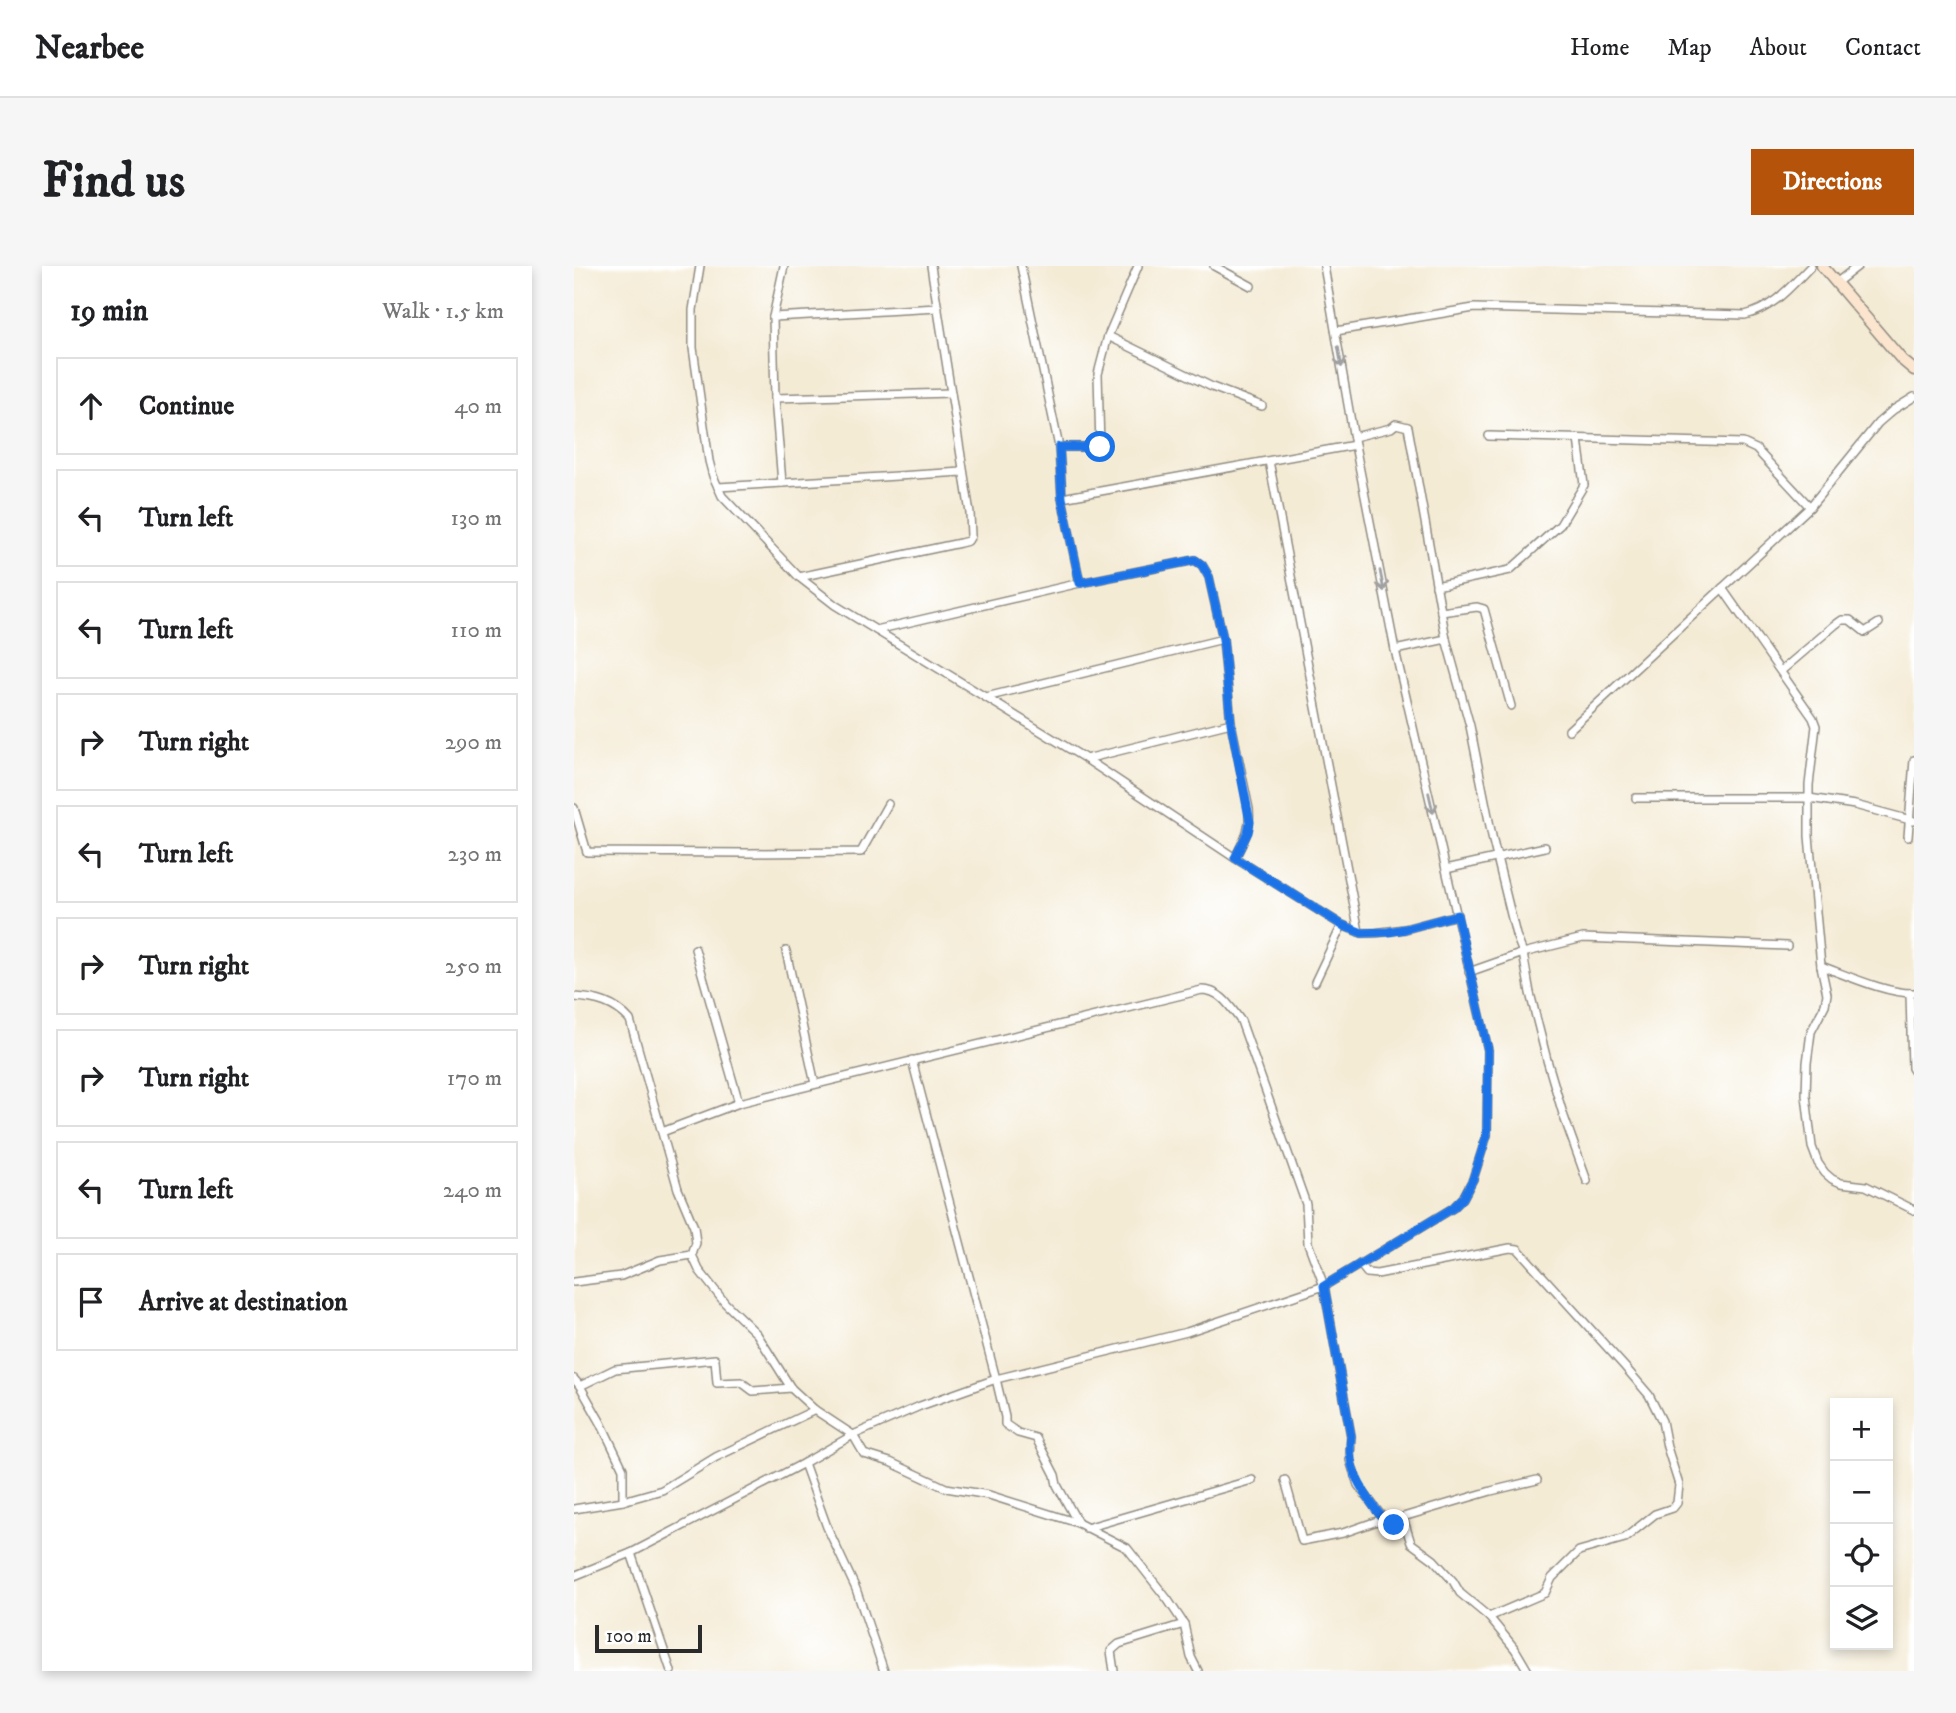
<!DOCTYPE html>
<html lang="en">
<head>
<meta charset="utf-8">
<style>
	body { margin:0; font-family:"IM FELL DW Pica",serif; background:#f6f6f6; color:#202124 }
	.controls { position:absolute; right:21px; bottom:21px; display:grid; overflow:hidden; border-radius:0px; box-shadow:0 4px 10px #0003 }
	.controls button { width:63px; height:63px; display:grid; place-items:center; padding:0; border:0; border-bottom:2px solid #e0e0e0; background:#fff; color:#202124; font:35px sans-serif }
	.scale { position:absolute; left:21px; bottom:18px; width:107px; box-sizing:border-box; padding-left:7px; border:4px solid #2b2b2b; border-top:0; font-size:19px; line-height:24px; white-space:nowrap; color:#2b2b2b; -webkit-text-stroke:5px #fff; paint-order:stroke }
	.stop { position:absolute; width:21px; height:21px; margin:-16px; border:5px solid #1a73e8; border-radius:50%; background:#fff }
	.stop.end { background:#1a73e8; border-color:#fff; box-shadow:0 2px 7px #0008 }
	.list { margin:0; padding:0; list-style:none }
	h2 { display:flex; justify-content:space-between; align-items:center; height:91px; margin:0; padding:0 28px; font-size:30px }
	h2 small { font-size:23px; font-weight:400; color:#757577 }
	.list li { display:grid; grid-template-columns:46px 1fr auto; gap:21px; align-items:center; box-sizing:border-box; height:98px; margin:0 14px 14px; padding:0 14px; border:2px solid #e0e0e0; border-radius:0px }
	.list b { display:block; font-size:26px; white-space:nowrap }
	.list em { font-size:23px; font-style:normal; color:#757577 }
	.icon { flex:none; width:38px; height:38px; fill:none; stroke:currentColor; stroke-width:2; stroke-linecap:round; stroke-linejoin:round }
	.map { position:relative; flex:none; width:1340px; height:1405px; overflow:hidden; border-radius:0px }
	header { display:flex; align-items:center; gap:42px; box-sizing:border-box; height:98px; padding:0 35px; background:#fff; border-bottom:2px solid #e0e0e0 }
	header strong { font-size:33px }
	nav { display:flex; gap:38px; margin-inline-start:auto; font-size:24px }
	.intro { display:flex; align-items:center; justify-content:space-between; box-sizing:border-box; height:168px; padding:0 42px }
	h1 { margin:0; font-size:49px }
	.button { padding:18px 32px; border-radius:0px; background:#b45309; color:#fff; font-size:24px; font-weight:700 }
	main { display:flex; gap:42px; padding:0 42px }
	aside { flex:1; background:#fff; border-radius:0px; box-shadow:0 4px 10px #0003 }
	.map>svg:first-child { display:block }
</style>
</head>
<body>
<header>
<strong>Nearbee</strong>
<nav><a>Home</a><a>Map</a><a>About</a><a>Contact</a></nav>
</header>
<div class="intro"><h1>Find us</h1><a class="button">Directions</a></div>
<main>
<aside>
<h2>19 min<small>Walk · 1.5 km</small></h2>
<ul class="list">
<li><svg class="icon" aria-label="ahead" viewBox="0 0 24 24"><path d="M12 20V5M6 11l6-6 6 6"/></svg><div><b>Continue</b></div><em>40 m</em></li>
<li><svg class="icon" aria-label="left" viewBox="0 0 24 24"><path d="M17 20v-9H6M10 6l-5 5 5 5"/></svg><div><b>Turn left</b></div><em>130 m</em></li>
<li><svg class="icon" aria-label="left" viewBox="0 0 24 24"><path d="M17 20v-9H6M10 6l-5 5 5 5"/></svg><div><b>Turn left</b></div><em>110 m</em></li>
<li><svg class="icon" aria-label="right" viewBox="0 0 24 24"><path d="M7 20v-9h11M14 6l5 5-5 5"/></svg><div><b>Turn right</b></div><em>290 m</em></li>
<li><svg class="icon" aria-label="left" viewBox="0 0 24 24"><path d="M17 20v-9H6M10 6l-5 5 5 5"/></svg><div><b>Turn left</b></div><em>230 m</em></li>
<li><svg class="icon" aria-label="right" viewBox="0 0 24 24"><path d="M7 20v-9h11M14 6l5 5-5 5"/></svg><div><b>Turn right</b></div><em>250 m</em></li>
<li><svg class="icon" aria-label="right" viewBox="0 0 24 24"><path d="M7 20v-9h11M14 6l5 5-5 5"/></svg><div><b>Turn right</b></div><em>170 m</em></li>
<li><svg class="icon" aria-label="left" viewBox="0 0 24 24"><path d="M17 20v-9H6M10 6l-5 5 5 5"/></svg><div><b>Turn left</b></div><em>240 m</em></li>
<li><svg class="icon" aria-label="arrive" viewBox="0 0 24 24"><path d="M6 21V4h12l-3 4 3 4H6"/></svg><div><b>Arrive at destination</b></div></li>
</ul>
</aside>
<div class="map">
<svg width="1340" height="1405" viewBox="0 0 1340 1405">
	<rect width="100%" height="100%" fill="#fff"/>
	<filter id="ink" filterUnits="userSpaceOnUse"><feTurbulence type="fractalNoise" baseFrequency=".0143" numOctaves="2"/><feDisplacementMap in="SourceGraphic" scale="14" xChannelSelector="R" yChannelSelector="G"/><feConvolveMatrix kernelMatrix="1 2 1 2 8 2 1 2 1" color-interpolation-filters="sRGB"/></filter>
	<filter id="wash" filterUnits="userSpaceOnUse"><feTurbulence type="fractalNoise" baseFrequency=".00686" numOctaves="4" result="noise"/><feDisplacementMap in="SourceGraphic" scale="28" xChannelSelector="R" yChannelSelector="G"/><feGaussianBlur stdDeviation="1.57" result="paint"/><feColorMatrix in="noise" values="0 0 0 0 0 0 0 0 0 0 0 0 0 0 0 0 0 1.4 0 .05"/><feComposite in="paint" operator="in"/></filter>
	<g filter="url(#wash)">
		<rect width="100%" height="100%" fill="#f4ebd5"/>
	</g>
	<g filter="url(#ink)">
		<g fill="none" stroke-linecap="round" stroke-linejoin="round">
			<g stroke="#908b80" stroke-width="10">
				<g id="street">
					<polyline points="126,0 119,44 119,82 135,195 139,210 148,230 225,311 261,339 512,493 661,592 768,659 788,667 801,667 831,663 883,649"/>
					<polyline points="447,0 485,181 488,232 506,317"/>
					<polyline points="640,0 677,20"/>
					<polyline points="1262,17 1284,0"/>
					<polyline points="199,51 364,42"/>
					<path d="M 762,65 L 900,42 L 1171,49 C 1200,42 1217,20 1237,0"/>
					<polyline points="534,70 638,121 688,140"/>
					<polyline points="201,132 377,127"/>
					<polyline points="915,170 1169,177 1182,183 1236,241"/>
					<polyline points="780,171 817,162 822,158 834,161 872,373 896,460 919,575 942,669 949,687 956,727 973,794 989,848 1013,915"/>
					<polyline points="485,181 526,181 524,108 534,70 564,0"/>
					<polyline points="695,195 785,666"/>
					<polyline points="208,217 201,132 199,51 210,0"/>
					<polyline points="144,221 389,206"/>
					<polyline points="488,232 781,179"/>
					<polyline points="225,311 386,277 394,275 397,270 396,247 357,0"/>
					<polyline points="862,320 936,304 986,259 1010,219 1004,173"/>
					<polyline points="1148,322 1239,452 1242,460 1235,519 1235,570 1247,700 1253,728 1251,739 1237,766 1233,797 1232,829 1238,881 1244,897 1251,907 1258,913 1267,917 1292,920 1340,944"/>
					<polyline points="867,346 903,341 910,343 937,440"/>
					<path d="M 302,364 L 506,317 L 621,294 L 628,299 L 635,311 L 639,329 L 649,373 L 657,457 L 675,543 C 677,564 670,574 661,592"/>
					<polyline points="821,384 872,373"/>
					<polyline points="1207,405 1261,359 1268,354 1276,354 1291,366 1305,357"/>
					<polyline points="412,431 649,373"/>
					<polyline points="995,464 1236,241 1304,157 1319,144 1340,131"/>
					<polyline points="512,493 657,457"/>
					<polyline points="1062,532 1235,532 1281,539 1340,555"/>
					<polyline points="0,542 13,586 175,587 287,586 314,538"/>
					<polyline points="1334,571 1340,494"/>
					<polyline points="872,603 971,581"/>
					<polyline points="121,683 165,837"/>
					<polyline points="212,685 241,818"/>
					<path d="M 1247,700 C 1272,709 1314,728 1340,727"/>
					<polyline points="895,706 949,687 1009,672 1213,680"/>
					<polyline points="741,716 768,659"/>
					<polyline points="1336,727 1338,802 1340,805"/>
					<path d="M 0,731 C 22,732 41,737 56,754 L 104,923 L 120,961 L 122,977 L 118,989 L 125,1004 L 151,1037 L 183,1068 L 217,1122 L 241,1144 L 279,1169 L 290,1188 L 316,1196 L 372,1222 L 415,1229 L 504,1257 L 553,1282 L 594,1334 L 610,1358 L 617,1391 L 624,1405"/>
					<polyline points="338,794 422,1113 431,1151 431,1158 444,1167 462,1172 481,1209 483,1219 504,1257"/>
					<path d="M 88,866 L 165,837 L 628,724 C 647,724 657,742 667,755 L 732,938 L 734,977 L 750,1020 L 777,1170 L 776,1194 L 784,1219 L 812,1256 L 820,1259 L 831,1258 L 837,1277 L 860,1294 L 879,1315 L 886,1327 L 915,1351 L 941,1383 L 954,1405"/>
					<polyline points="786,998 793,1007 803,1008 936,982 944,983 1051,1101 1075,1129 1088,1155 1093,1181 1105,1219 1103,1237 1099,1242 1081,1248 1051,1272 1005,1285 978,1312 971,1327 915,1351"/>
					<polyline points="0,1016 47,1010 86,994 118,989"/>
					<polyline points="0,1113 6,1120 27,1157 49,1203 49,1235"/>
					<polyline points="6,1120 41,1103 141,1093 143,1117 167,1116 179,1125 217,1122"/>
					<polyline points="230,1197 253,1261 282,1323 310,1405"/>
					<polyline points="711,1214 728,1275 769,1267 809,1253"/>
					<polyline points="0,1243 49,1235 88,1224 142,1191 241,1144"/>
					<polyline points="812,1256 917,1225 963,1214"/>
					<polyline points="512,1262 678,1214"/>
					<polyline points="57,1287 97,1405"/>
					<polyline points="0,1310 57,1287 230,1197 279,1169 346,1140 422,1113 613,1066 750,1020 879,942 889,932 899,913 913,869 914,784 821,384 781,179 750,0"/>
					<polyline points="540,1405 537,1385 545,1378 610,1358"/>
				</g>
			</g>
			<g stroke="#908b80" stroke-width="13">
				<polyline id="secondary" points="1248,0 1328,94 1340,104"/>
			</g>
			<use href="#street" stroke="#fff" stroke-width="7"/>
			<use href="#secondary" stroke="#fbe5cf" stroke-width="10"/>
		</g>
		<defs><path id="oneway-shaft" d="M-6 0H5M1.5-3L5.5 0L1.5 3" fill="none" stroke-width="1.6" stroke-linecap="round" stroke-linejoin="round" transform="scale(1.75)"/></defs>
		<g stroke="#a0a0a0">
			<use href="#oneway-shaft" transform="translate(766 91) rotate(80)"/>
			<use href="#oneway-shaft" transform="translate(808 315) rotate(79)"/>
			<use href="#oneway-shaft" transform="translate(857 537) rotate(77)"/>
		</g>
	</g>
	<g fill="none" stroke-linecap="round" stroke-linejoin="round" filter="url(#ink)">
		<path stroke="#1a73e8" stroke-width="9" d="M 526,181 L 485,181 L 488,232 L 506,317 L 621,294 L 628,299 L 635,311 L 639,329 L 649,373 L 657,457 L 676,556 L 674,566 L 661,592 L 768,659 L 788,667 L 814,666 L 831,663 L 883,649 L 914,784 L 913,869 L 899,913 L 889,932 L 879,942 L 750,1020 L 777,1170 C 773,1197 782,1214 796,1235 C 803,1245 808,1255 820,1259"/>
	</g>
</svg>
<div class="controls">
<button>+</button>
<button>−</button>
<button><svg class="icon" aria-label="locate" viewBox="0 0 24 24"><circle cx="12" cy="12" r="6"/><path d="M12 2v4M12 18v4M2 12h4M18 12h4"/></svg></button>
<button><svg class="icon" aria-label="layers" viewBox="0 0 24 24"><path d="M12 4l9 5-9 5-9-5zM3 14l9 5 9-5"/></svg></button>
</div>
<div class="scale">100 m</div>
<div class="stop" style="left:526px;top:181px"></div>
<div class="stop end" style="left:820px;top:1259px"></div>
</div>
</main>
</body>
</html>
